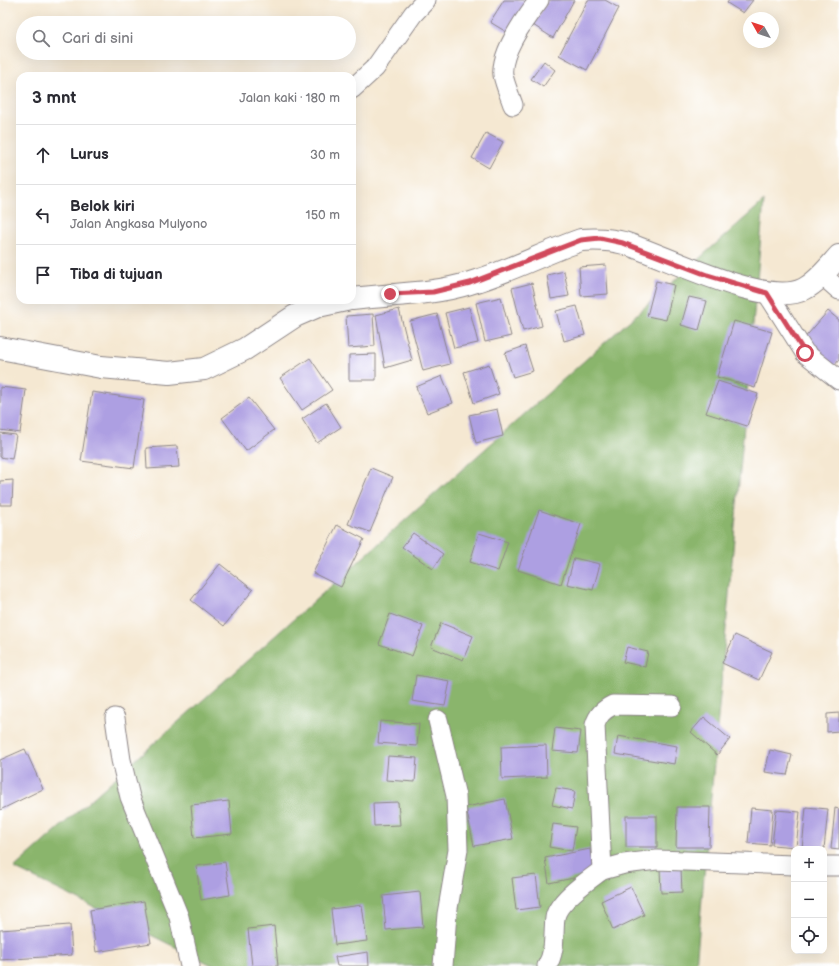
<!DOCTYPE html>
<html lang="id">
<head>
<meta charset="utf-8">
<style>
	body { margin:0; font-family:"Balsamiq Sans",sans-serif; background:#f7f7f7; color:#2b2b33 }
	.controls { position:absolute; right:12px; bottom:12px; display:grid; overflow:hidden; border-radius:8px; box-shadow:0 4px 16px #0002 }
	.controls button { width:36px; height:36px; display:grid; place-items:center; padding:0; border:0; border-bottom:1px solid #e1e1e2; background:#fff; color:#2b2b33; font:20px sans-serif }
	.compass { position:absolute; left:743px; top:12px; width:36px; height:36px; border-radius:50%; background:#fff; box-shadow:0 4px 16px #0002; rotate:310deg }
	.stop { position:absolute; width:12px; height:12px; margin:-9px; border:3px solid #d1495b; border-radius:50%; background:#fff }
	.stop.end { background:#d1495b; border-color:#fff; box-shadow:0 1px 4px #0008 }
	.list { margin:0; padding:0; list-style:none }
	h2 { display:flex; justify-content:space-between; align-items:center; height:52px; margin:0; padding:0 16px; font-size:17px }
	h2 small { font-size:13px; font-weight:400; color:#7c7c81 }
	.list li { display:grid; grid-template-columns:26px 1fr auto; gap:12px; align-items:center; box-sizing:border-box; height:60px; padding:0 16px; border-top:1px solid #e1e1e2 }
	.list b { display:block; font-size:15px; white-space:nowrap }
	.list p { margin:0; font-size:13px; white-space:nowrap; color:#7c7c81 }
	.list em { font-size:13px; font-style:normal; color:#7c7c81 }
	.icon { flex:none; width:22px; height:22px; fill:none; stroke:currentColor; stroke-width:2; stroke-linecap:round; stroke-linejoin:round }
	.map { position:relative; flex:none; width:839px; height:966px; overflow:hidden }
	.search { position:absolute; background:#fff; box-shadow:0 4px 16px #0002; left:16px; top:16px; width:340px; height:44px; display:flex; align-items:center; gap:10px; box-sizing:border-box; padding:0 14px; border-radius:22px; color:#7c7c81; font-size:15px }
	.panel { position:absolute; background:#fff; box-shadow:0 4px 16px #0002; left:16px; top:72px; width:340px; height:232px; border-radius:12px }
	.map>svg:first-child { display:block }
</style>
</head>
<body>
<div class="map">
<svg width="839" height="966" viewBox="0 0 839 966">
	<rect width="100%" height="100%" fill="#fff"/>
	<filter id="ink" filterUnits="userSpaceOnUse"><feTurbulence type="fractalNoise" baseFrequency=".025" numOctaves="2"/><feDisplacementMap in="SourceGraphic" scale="8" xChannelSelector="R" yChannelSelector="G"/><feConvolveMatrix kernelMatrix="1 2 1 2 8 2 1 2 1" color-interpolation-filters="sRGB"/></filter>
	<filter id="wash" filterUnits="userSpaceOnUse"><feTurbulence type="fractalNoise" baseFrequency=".012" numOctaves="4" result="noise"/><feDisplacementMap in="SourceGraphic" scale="16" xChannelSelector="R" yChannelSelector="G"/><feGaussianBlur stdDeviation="0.9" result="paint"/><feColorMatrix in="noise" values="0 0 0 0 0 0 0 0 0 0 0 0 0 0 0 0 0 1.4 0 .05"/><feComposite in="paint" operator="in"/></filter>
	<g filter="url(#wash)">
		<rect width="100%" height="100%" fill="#f5e8d2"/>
		<polygon fill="#8ab56c" stroke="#566c54" points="764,201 696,966 214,966 14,868"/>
		<g id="blocks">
			<g fill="#ad9fe2">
				<polygon points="504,0 530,0 508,33 490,22"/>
				<polygon points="548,0 574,0 553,38 533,25"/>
				<polygon points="588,0 605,0 619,8 587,70 559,55"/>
				<polygon points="729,0 753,0 743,13 727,3"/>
				<polygon points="544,61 555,70 543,87 531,79"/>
				<polygon points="486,133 503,142 489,168 472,158"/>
				<polygon points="606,265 608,294 581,296 579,267"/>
				<polygon points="564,271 569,296 551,299 547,275"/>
				<polygon points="656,281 674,285 666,320 647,316"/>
				<polygon points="532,283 542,326 523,331 512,288"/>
				<polygon points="501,297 511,336 485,342 476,303"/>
				<polygon points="689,297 707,301 699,330 681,325"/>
				<polygon points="577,306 585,335 564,341 556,311"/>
				<polygon points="469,307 478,343 454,348 445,313"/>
				<polygon points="399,309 412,360 385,368 376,315"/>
				<polygon points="828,311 839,320 839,360 833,367 802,341"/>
				<polygon points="373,314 375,346 348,348 346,316"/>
				<polygon points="437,314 450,364 423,371 410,321"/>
				<polygon points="734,321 772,332 755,388 717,377"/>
				<polygon points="525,346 533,371 513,377 505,353"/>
				<polygon points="376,354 376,380 349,380 349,355"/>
				<polygon points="310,358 332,390 302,410 280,378"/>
				<polygon points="489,364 499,394 474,403 464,372"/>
				<polygon points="442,376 453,403 427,413 416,387"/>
				<polygon points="718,381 758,394 747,426 706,413"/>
				<polygon points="0,387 26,390 20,433 0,430"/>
				<polygon points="92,392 144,400 134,468 81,461"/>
				<polygon points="249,398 274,430 246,451 222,418"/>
				<polygon points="326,403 341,427 317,443 302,419"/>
				<polygon points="497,409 503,436 476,443 469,415"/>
				<polygon points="0,433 16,435 12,459 0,457"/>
				<polygon points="177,446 179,467 147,469 146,448"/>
				<polygon points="371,468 393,477 370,532 348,524"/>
				<polygon points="13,480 12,505 0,505 0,481"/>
				<polygon points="539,510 581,524 561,584 518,570"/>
				<polygon points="337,525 364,539 341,587 313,573"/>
				<polygon points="413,533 443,554 433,569 402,547"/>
				<polygon points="479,533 508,542 498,571 470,562"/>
				<polygon points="574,558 600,564 593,590 567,584"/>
				<polygon points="220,564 253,590 224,626 191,600"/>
				<polygon points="390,614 423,626 412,656 379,644"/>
				<polygon points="441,623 473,636 463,660 431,647"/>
				<polygon points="735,635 772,652 759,680 722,663"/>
				<polygon points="627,647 648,652 645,667 623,662"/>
				<polygon points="416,675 450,681 445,706 412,701"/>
				<polygon points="839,713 839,731 827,732 827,714"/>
				<polygon points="704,717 730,739 717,755 691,732"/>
				<polygon points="380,721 419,724 417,746 378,743"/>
				<polygon points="555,728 581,731 578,753 552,751"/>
				<polygon points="618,736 677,746 674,764 615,754"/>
				<polygon points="546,745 547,777 502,779 501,747"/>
				<polygon points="25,749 43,789 0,810 0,760"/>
				<polygon points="770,750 792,755 787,775 765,772"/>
				<polygon points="388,756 417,758 415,782 386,780"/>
				<polygon points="556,788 575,791 572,809 552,805"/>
				<polygon points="505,799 513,839 474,846 466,807"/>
				<polygon points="229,801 232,834 194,838 191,805"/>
				<polygon points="398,802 400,825 374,826 373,803"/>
				<polygon points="677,807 710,807 709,847 676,847"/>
				<polygon points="806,807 828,809 824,849 802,849"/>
				<polygon points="751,808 773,810 770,845 748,843"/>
				<polygon points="835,808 839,809 839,850 831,849"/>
				<polygon points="776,810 800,812 796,847 772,845"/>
				<rect x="626" y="816" width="31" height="31"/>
				<polygon points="553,824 576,827 572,851 549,847"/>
				<polygon points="590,849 593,874 549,883 545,858"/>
				<polygon points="225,862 230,895 201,900 196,866"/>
				<polygon points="681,868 682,892 661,893 660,869"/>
				<polygon points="536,875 540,907 516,910 512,878"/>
				<polygon points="631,887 644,915 613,930 601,901"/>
				<polygon points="420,892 423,927 386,930 383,896"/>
				<polygon points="144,901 151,943 96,952 90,910"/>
				<polygon points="362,905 367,941 335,945 331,909"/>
				<polygon points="70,925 72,955 0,960 0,930"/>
				<polygon points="274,926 278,966 252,966 248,929"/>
				<polygon points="368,952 369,966 337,966 335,957"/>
			</g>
		</g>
	</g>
	<g filter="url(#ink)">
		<use href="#blocks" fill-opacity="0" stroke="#8c8586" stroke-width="1"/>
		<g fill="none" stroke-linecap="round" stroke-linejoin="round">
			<g stroke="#8c8586" stroke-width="21">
				<g id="street">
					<polyline points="352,89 375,68 413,14 426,0"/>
					<path d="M 513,105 C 510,96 505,85 503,75 C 500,53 526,17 539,0"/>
					<polyline points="822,275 839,290"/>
					<polyline points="767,293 805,353 839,380"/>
					<polyline points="115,718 121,760 130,797 179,917 190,966"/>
					<polyline points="438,720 456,796 458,850 447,914 443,966"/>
					<polyline points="824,866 839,866"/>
					<polyline points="602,870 624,864 657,860 794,865"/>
					<path d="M 547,966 C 556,950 553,935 555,918 C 557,901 589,880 602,870 L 595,725 C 598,715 603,710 613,705 L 672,706"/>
				</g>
			</g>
			<g stroke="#8c8586" stroke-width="24">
				<g id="secondary">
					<path d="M 352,299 C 391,294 432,295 470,283 C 508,272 544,253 581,240 C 596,239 609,239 624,243 C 664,255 766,309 804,289 C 818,282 829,267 839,256"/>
					<polyline points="0,348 101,367 169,373 204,369 245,349 295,316 318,306 346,300"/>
				</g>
			</g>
			<use href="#street" stroke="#fff" stroke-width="19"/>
			<use href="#secondary" stroke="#fff" stroke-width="22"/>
		</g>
	</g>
	<g fill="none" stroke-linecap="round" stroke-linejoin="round" filter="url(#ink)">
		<polyline stroke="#d1495b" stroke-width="5" points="390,294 433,292 470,283 581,240 600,238 623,243 707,275 767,293 805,353"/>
	</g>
</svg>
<div class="controls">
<button>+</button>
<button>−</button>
<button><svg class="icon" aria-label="locate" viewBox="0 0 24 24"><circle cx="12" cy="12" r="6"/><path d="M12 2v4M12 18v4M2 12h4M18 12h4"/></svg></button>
</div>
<svg class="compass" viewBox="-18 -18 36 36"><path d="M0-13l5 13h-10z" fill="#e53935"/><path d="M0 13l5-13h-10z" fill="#7c7c81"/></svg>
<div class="stop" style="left:805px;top:353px"></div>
<div class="stop end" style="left:390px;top:294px"></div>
<div class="search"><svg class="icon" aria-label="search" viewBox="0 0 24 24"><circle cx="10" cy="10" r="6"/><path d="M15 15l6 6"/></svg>Cari di sini</div>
<section class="panel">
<h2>3 mnt<small>Jalan kaki · 180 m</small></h2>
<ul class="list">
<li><svg class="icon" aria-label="ahead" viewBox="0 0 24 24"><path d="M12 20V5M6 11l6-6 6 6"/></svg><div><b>Lurus</b></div><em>30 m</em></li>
<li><svg class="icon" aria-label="left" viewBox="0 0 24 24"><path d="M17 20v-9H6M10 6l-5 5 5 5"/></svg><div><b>Belok kiri</b><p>Jalan Angkasa Mulyono</p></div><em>150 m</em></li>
<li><svg class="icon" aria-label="arrive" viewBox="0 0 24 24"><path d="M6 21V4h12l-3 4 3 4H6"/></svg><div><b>Tiba di tujuan</b></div></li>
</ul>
</section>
</div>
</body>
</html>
